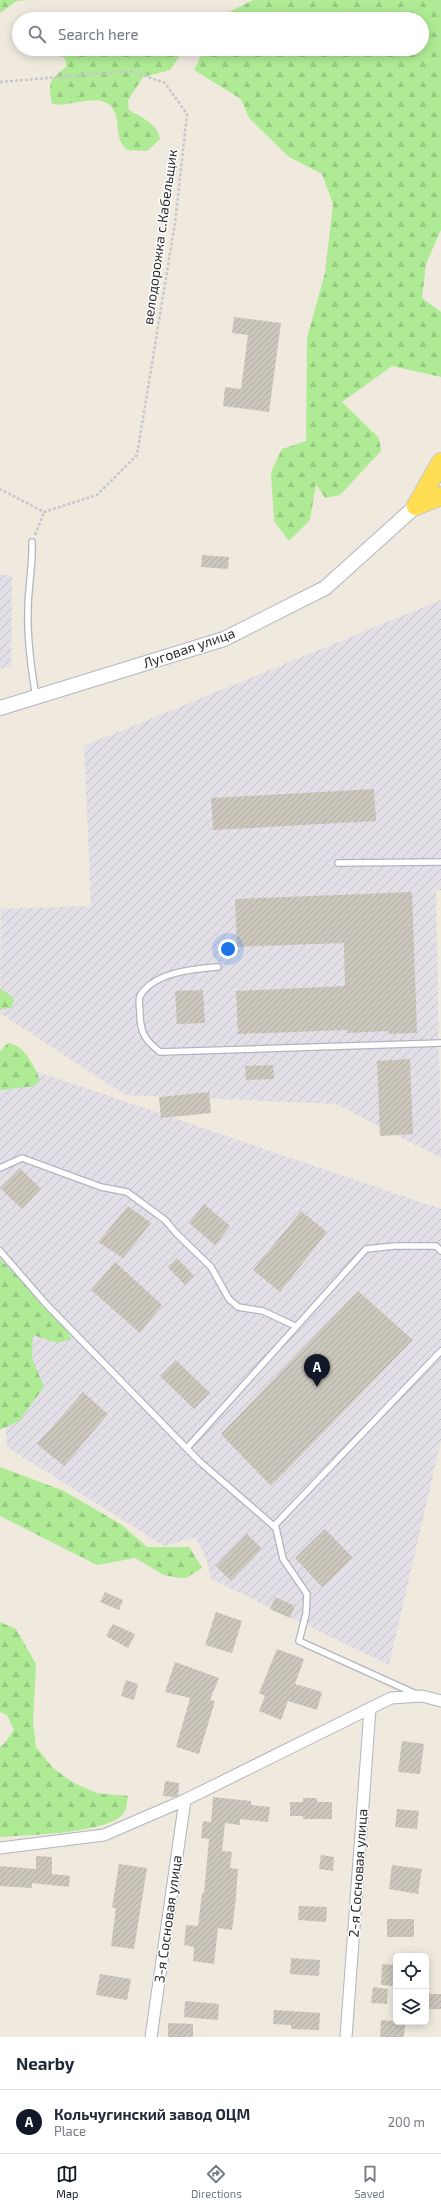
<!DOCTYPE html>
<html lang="en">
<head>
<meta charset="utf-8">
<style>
	body { margin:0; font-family:"Exo 2",sans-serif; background:#f6f6f7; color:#1f2937 }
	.controls { position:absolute; right:12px; bottom:12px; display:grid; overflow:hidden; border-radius:6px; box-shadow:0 2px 10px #0003 }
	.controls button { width:36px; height:36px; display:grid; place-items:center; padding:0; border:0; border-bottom:1px solid #e0e1e3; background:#fff; color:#1f2937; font:20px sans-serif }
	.you { position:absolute; left:228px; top:949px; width:14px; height:14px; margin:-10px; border:3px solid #fff; border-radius:50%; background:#1a73e8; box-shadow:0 0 0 6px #1a73e833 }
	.badge { display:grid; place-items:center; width:26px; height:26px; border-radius:50%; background:#111827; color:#fff; font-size:13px; font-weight:700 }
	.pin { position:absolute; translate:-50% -33px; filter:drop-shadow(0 1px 2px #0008) }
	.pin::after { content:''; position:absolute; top:21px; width:14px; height:12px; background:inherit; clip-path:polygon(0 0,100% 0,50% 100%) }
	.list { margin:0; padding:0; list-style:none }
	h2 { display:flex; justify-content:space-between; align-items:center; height:52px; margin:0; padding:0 16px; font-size:17px }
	h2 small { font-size:13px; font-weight:400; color:#747a83 }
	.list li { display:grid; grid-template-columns:26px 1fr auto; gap:12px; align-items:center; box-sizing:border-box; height:64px; padding:0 16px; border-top:1px solid #e0e1e3 }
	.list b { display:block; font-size:15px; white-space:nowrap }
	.list p { margin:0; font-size:13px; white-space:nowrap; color:#747a83 }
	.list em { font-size:13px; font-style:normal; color:#747a83 }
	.icon { flex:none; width:22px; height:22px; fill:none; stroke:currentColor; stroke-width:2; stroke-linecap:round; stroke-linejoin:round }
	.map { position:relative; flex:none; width:441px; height:2037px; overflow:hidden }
	.search { position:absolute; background:#fff; box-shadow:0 2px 10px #0003; left:12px; right:12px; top:12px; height:44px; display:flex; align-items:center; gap:10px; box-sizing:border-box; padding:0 14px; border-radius:22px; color:#747a83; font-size:15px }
	.sheet { height:116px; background:#fff }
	nav { display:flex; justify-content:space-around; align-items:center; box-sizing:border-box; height:56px; border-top:1px solid #e0e1e3; background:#fff; font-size:11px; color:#747a83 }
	nav a { display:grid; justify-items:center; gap:2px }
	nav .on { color:#111827 }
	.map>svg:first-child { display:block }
</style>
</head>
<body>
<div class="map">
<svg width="441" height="2037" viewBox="0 0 441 2037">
	<defs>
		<pattern id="industrial-furrows" width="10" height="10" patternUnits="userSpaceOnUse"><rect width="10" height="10" fill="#e2dfe7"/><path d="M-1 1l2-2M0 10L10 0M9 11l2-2" fill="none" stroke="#c2c0c6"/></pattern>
		<pattern id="forest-firs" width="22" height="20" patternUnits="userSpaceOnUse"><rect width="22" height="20" fill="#afeb95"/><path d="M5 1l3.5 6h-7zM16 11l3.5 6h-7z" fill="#97ca81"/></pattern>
		<pattern id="building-hatch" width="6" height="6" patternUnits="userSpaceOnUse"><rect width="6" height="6" fill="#cbc7bc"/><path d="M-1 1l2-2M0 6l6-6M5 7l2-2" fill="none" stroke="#afaba2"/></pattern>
	</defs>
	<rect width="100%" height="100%" fill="#efe9de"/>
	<g fill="url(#industrial-furrows)">
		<polygon points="0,575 12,575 11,667 0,669"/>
		<polygon points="441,600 441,890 436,891 441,1158 336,1104 125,1095 0,1013 1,909 91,906 84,746"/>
		<polygon points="0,1059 441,1209 441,1441 389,1665 211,1579 207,1561 196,1537 164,1546 7,1447 0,1339"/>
	</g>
	<g fill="url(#forest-firs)">
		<polygon points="0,0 29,0 17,1 0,13"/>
		<polygon points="253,0 441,0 441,230 426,264 422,298 441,312 441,377 392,366 342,402 379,438 381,451 340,495 325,498 316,484 310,520 289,541 274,521 271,472 282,449 306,441 307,338 325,273 333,204 322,174 289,157 249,118 241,99 194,70 204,49 422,49 422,19 223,19 229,12"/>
		<path d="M 35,49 L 140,49 C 156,59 166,46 180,55 L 170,70 L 143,77 L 128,100 L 129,110 C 142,118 157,123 160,139 L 147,151 L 127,150 C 115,139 120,127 115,113 C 106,88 71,108 52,104 C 48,80 49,81 67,66 L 64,57 L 35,51 Z"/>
		<polygon points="0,989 9,994 14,1000 11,1008 0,1009"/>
		<path d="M 8,1043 C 26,1046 32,1064 40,1079 L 35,1086 L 0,1090 L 0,1051 Z"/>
		<polygon points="0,1259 59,1318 72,1339 57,1343 33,1335 32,1358 44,1387 19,1421 0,1430"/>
		<polygon points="0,1467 64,1491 122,1525 147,1547 189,1547 202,1568 186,1578 179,1578 164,1575 135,1558 97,1565 0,1516"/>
		<path d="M 0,1622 L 16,1629 L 36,1664 L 33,1722 L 36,1747 L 52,1767 L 72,1782 L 96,1793 L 128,1796 C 127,1800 127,1807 125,1811 C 114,1834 24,1835 0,1837 L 0,1747 L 4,1744 L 14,1730 L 7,1715 L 0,1712 Z"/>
	</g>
	<g fill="url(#building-hatch)">
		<polygon points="234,317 281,323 269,412 223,406 225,387 241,389 248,335 232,333"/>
		<polygon points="202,555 229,557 228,569 201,567"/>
		<polygon points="374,789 376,821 213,830 211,798"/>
		<polygon points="412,892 417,1033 389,1034 389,1031 347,1033 347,1030 238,1034 236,991 345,986 344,943 237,947 235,899"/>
		<polygon points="203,990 205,1023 177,1024 175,991"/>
		<polygon points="410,1059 413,1134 380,1136 377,1061"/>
		<polygon points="273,1065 274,1079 246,1080 245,1066"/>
		<polygon points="209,1092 211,1113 161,1118 159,1097"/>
		<polygon points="20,1168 41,1189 22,1209 0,1188"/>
		<polygon points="204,1204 230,1226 215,1245 189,1223"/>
		<polygon points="128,1206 151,1223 123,1258 98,1242"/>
		<polygon points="301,1211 327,1232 280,1292 253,1270"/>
		<polygon points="177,1258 194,1276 185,1285 168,1267"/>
		<polygon points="115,1262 162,1305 140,1333 91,1290"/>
		<polygon points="358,1291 413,1340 271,1486 221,1434"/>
		<polygon points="176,1360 210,1393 194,1409 160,1376"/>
		<polygon points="83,1392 108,1414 64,1466 37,1444"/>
		<polygon points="325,1529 353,1558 322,1587 295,1558"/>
		<polygon points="247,1534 262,1549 231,1581 216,1566"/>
		<polygon points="105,1592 123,1600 119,1610 100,1602"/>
		<polygon points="275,1597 295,1606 290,1618 270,1609"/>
		<polygon points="216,1612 242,1621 232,1653 205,1645"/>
		<polygon points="113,1624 135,1634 128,1648 106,1636"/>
		<polygon points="277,1649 304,1659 295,1684 322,1692 317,1710 288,1701 281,1720 259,1711 265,1696 259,1693"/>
		<polygon points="175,1662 219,1678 210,1700 215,1701 199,1754 176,1747 190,1698 165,1692"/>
		<polygon points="126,1680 138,1684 134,1700 121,1696"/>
		<polygon points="402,1741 424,1744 420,1774 398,1772"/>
		<polygon points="165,1781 179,1783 178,1796 174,1797 163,1796"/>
		<polygon points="213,1797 251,1801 251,1805 270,1807 268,1822 240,1819 240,1825 225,1823 222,1851 232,1852 230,1868 238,1869 236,1897 232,1930 218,1928 214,1964 193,1961 194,1947 184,1945 186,1925 198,1926 202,1893 204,1893 209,1839 201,1838 203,1821 211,1822"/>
		<polygon points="303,1798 317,1798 317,1802 332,1802 332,1819 303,1819 303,1816 290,1816 290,1802 303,1802"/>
		<polygon points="397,1809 419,1811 417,1829 395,1827"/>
		<polygon points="321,1855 334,1857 333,1871 319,1869"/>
		<polygon points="36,1856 52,1857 52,1874 70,1876 69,1887 32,1883 32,1888 0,1886 0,1866 36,1869"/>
		<polygon points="119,1864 147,1868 134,1949 111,1946 116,1908 112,1908"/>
		<polygon points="392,1865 422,1869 418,1894 389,1889"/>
		<polygon points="299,1906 327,1907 326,1922 298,1920"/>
		<rect x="387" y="1919" width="27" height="18"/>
		<polygon points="291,1958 320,1960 319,1976 290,1974"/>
		<polygon points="382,1964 394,1965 394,1968 396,1968 396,1986 381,1985"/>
		<polygon points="100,1974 131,1979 127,2000 96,1995"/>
		<polygon points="373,1987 388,1989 387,2004 371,2003"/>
		<rect x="429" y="1994" width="12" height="15"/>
		<polygon points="185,2001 219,2004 218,2020 184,2017"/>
		<polygon points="274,2010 320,2013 319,2030 291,2029 291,2025 273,2024"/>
		<polygon points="381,2020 405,2022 404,2037 380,2037"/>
		<polygon points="168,2023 193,2024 193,2037 168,2037"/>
	</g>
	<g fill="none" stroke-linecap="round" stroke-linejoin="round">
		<g stroke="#b2b4c1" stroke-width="8">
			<g id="service">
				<path d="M 32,542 C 33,565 28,587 28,610 C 27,639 31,668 36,697"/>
				<polyline points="338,863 441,862"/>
				<path d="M 218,967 C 194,969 154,972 140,996 C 138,1001 140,1009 140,1014 C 140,1033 146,1041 160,1052 L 441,1043"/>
				<polyline points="0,1168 22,1158 101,1187 127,1192 165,1220 177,1234 211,1267 229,1299 238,1307 263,1311 295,1326"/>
				<polyline points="0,1251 46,1304 199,1461 276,1528 283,1559 307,1594 306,1614 299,1641 416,1694"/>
				<polyline points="187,1448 366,1249 395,1246 436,1246 441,1251"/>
				<polyline points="274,1526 441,1351"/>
			</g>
		</g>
		<g stroke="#b2b4c1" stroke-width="13">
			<g id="minor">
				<polyline points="0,1848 104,1835 185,1800 391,1698 422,1696 441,1701"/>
				<polyline points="151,2037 185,1800"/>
				<polyline points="346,2037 370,1709"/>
			</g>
		</g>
		<g stroke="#b2b4c1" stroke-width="16">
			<polyline id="tertiary" points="0,708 224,639 325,588 416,506"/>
		</g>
		<g stroke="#c8c8c8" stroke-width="20">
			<g id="primary">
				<polyline points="416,506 441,462"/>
				<polyline points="416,506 441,496"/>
			</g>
		</g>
		<g stroke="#c8c8c8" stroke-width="2.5" stroke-dasharray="3 2" stroke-linecap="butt">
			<polyline points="0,82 131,71 165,83 187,114 175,223 137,455 97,495 44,512 0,489"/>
			<polyline points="35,535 44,512"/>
		</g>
		<use href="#service" stroke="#fff" stroke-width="5.5"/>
		<use href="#minor" stroke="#fff" stroke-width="11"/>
		<use href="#tertiary" stroke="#fff" stroke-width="14"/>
		<use href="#primary" stroke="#ffde53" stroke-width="18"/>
	</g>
	<g text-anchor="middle" stroke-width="3" stroke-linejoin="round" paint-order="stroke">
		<g font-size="14" fill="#2d2d2d" stroke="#fff">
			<text transform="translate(160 237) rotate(-82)" y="5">велодорожка с.Кабельщик</text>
			<text transform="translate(189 648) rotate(-19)" y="5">Луговая улица</text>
			<text transform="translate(358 1873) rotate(-86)" y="5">2-я Сосновая улица</text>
			<text transform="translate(168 1919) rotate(-82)" y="5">3-я Сосновая улица</text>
		</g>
	</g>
</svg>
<div class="controls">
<button><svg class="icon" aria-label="locate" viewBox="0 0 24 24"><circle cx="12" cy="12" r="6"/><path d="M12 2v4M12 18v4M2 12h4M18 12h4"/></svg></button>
<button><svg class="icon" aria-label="layers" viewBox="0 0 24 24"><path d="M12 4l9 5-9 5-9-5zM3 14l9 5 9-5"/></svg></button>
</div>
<div class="you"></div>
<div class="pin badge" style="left:317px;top:1387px">A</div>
<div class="search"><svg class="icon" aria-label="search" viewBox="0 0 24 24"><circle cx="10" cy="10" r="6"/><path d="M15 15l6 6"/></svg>Search here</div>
</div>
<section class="sheet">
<h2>Nearby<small></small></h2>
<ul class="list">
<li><span class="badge">A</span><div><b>Кольчугинский завод ОЦМ</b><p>Place</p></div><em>200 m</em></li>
</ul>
</section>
<nav>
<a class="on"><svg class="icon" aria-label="map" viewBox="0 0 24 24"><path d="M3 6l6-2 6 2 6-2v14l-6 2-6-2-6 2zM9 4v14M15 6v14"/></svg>Map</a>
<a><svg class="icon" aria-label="directions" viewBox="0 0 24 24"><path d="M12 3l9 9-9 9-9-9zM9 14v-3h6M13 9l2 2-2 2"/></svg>Directions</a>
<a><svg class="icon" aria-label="saved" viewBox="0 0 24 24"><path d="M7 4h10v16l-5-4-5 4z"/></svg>Saved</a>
</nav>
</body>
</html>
